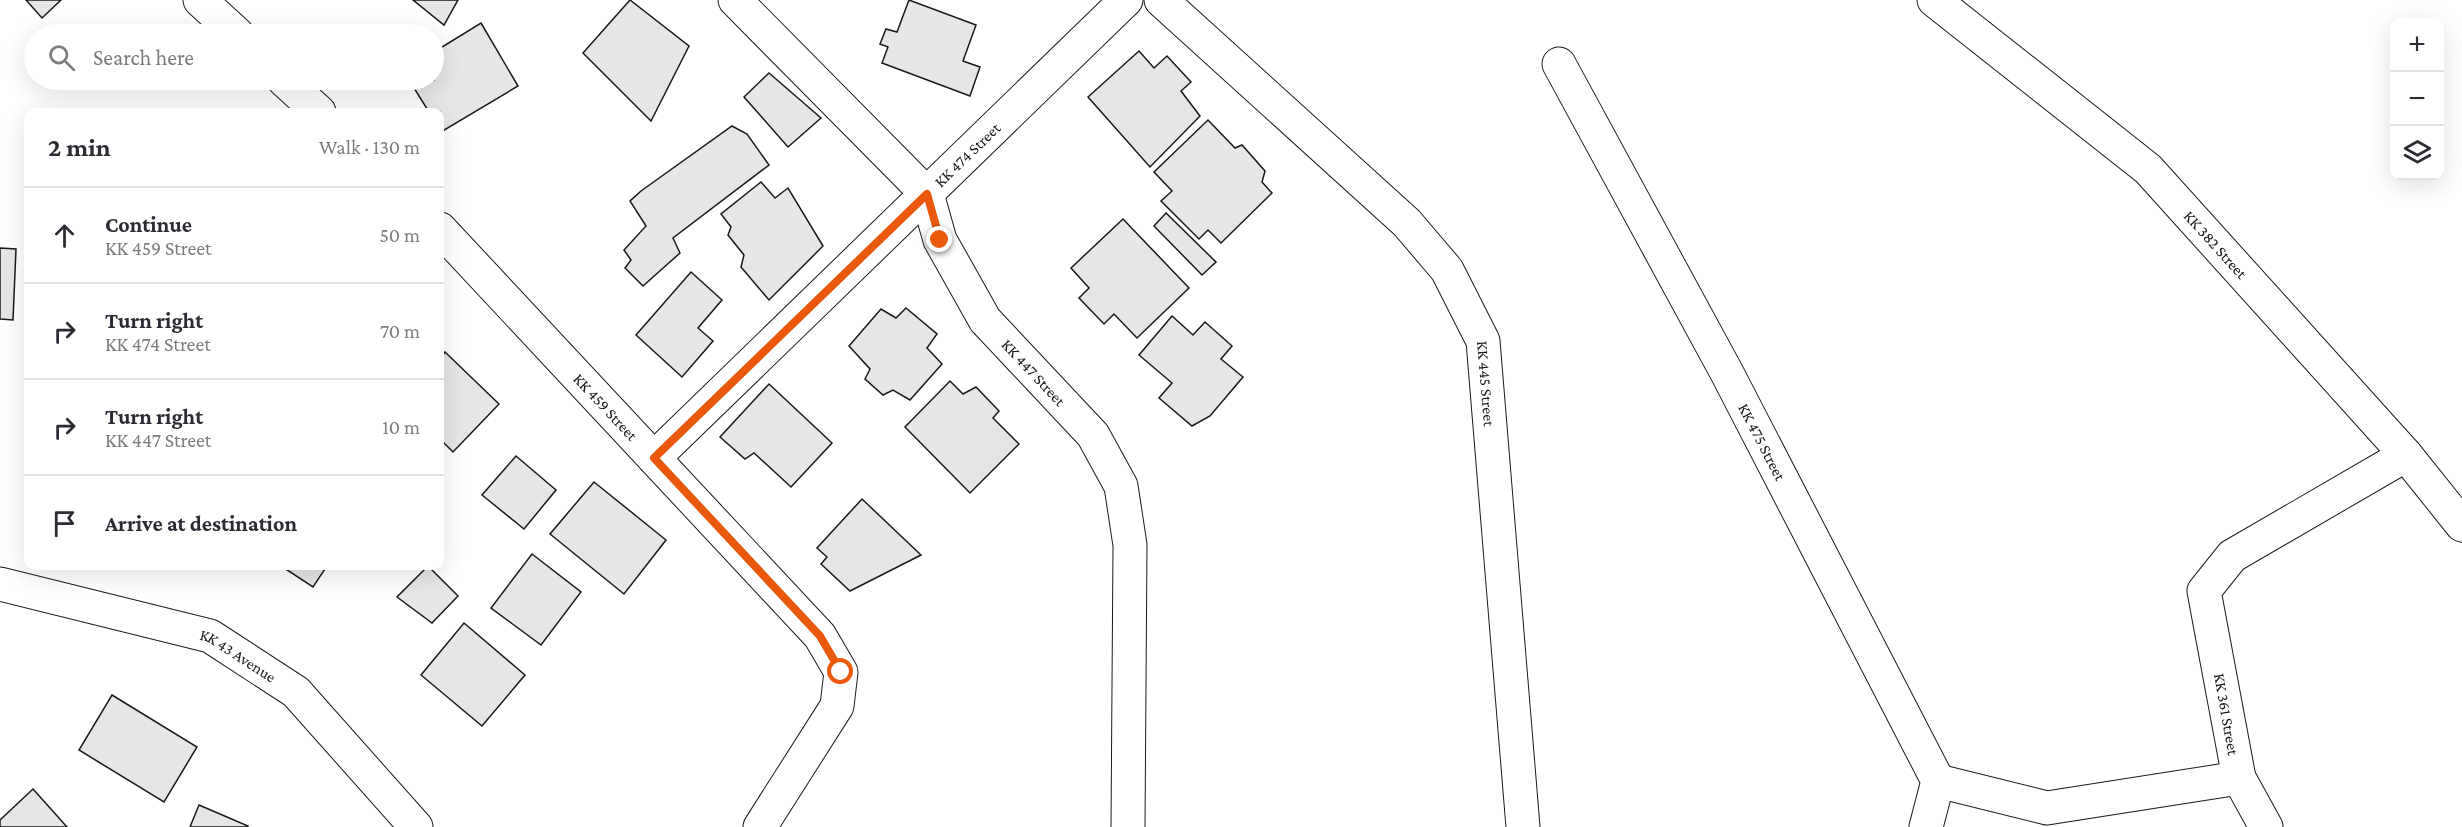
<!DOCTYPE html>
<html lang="en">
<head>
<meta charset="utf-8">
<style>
	body { margin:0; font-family:"Crimson Pro",serif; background:#f7f7f7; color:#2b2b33 }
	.controls { position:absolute; right:18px; top:18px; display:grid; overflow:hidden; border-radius:12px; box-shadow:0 6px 24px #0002 }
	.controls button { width:54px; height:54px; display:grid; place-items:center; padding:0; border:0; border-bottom:2px solid #e1e1e2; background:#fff; color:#2b2b33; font:30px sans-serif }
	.stop { position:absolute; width:18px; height:18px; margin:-14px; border:4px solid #ea580c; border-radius:50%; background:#fff }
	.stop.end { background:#ea580c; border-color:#fff; box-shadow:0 2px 6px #0008 }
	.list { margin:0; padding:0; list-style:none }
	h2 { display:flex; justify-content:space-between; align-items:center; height:78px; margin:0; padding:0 24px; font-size:26px }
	h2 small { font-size:20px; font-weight:400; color:#7c7c81 }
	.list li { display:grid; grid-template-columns:39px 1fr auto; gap:18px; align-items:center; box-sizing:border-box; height:96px; padding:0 24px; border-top:2px solid #e1e1e2 }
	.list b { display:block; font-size:22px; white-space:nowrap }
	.list p { margin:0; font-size:20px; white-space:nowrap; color:#7c7c81 }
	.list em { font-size:20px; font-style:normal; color:#7c7c81 }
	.icon { flex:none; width:33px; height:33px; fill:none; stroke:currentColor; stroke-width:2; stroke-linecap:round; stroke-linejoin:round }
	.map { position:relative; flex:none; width:2462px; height:827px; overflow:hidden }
	.search { position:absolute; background:#fff; box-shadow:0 6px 24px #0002; left:24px; top:24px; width:420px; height:66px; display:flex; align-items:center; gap:15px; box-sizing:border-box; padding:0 21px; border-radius:33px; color:#7c7c81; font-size:22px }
	.panel { position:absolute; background:#fff; box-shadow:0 6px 24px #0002; left:24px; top:108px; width:420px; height:462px; border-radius:12px }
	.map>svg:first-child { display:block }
</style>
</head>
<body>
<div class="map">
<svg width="2462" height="827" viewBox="0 0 2462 827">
	<rect width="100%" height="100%" fill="#fff"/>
	<g fill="#e6e6e6" stroke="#1a1a1a" stroke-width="1.5">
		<polygon points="26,0 61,0 42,18"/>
		<polygon points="413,0 458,0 444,25"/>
		<polygon points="630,0 689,46 651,121 583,53"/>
		<polygon points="909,0 976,25 963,61 980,67 970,96 882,63 888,47 880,44 886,29 897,32"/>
		<polygon points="481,23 518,86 441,132 440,112 429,112 409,80 434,80 434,52"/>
		<polygon points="1139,51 1154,68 1167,56 1191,82 1181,91 1200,116 1150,167 1088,97"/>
		<polygon points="769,73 821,118 788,147 744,97"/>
		<polygon points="1208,120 1235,148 1242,145 1265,171 1262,182 1272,193 1221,243 1208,230 1199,239 1161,201 1172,191 1154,172"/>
		<polygon points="732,126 747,134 769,165 673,238 680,253 643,286 625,268 631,260 624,250 646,226 630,201 641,191"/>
		<polygon points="761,182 775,198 788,188 823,246 769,300 741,267 744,255 728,235 731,227 721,214"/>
		<polygon points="1166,213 1216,262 1202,275 1154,226"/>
		<polygon points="1123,219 1189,288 1137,338 1114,314 1104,324 1079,298 1089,288 1071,268"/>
		<polygon points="0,248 16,249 13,320 0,319"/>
		<polygon points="691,272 722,300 698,328 713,341 682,377 636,335"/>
		<polygon points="906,308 937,334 927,348 942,364 910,400 893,390 883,395 865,379 870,369 849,346 881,309 896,318"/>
		<polygon points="1172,316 1193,335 1205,322 1232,346 1221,359 1243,377 1210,416 1192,426 1159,398 1172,383 1139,355"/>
		<polygon points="445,352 499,404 453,452 440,439 440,359"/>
		<polygon points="950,381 963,394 976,387 999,411 993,418 1019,444 970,493 905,427"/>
		<polygon points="769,384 832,443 791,487 754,453 745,459 720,437"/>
		<polygon points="516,456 556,490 524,529 482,495"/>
		<polygon points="594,482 666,540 624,594 550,534"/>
		<polygon points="862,499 921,555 850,591 821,564 827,557 817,548"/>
		<polygon points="532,554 581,592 541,645 491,608"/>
		<polygon points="281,566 327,566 313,587"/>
		<polygon points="428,566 458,596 432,623 397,597"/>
		<polygon points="464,623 525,675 482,726 421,675"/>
		<polygon points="112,695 197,747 164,802 79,750"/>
		<polygon points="33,789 67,827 0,827 0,820"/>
		<polygon points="199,805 248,826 247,827 190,827"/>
	</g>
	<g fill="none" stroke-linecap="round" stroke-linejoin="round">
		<g stroke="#1a1a1a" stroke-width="35">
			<g id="minor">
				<polyline points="200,0 237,34"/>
				<path id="s1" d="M 735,0 L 927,194 L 940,240 L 985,320 L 1093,435 L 1121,486 L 1130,545 L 1128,827"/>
				<path id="s2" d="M 1161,0 L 1407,223 L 1447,270 L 1483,341 L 1523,827"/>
				<path id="s3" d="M 1934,0 L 2148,169 L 2406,455 L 2462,525"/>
				<path id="s4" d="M 1559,64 L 1727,373 L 1938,781 L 1926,827"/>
				<polyline points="284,80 319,112"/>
				<path id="s5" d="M 440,229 L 820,636 L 841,672 L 837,706 L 760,827"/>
				<path id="s6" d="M 654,458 L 1126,0"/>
				<path id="s7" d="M 0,584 L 210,636 L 296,692 L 416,827"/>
				<polyline points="2239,778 2266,827"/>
				<polyline points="1938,781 2047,808 2239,778 2204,591 2232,556 2406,455"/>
			</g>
		</g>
		<use href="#minor" stroke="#fff" stroke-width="33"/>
	</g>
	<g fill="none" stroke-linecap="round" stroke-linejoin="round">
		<polyline stroke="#ea580c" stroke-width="8" points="841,672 820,636 654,458 927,194 940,240"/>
	</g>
	<g text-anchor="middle" stroke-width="4.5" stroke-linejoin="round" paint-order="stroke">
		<g font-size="16" fill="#1a1a1a" stroke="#fff">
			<text dy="6" stroke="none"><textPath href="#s6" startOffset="436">KK 474 Street</textPath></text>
			<text dy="6" stroke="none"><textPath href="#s3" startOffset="374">KK 382 Street</textPath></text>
			<text dy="6" stroke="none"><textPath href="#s1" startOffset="484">KK 447 Street</textPath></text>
			<text dy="6" stroke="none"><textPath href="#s2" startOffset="516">KK 445 Street</textPath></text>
			<text dy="6" stroke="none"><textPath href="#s5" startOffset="243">KK 459 Street</textPath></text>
			<text dy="6" stroke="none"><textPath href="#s4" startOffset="429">KK 475 Street</textPath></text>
			<text dy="6" stroke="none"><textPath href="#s7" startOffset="250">KK 43 Avenue</textPath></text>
			<text transform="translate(2227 714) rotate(80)" y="6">KK 361 Street</text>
		</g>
	</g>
</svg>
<div class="controls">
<button>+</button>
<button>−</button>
<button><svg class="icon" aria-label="layers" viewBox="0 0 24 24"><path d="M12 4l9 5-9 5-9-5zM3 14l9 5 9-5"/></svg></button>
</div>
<div class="stop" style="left:841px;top:672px"></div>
<div class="stop end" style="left:940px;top:240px"></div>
<div class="search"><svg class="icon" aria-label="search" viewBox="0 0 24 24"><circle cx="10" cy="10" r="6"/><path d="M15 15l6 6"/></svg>Search here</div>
<section class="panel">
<h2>2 min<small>Walk · 130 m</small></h2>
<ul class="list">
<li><svg class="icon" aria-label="ahead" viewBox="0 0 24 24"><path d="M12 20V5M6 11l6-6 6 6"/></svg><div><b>Continue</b><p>KK 459 Street</p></div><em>50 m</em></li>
<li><svg class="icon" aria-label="right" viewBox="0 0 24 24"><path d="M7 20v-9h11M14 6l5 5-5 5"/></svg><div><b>Turn right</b><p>KK 474 Street</p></div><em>70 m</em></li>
<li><svg class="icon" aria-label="right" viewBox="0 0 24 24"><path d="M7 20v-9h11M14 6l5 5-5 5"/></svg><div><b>Turn right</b><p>KK 447 Street</p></div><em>10 m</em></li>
<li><svg class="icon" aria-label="arrive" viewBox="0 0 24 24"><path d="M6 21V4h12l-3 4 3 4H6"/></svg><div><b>Arrive at destination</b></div></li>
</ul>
</section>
</div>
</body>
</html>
